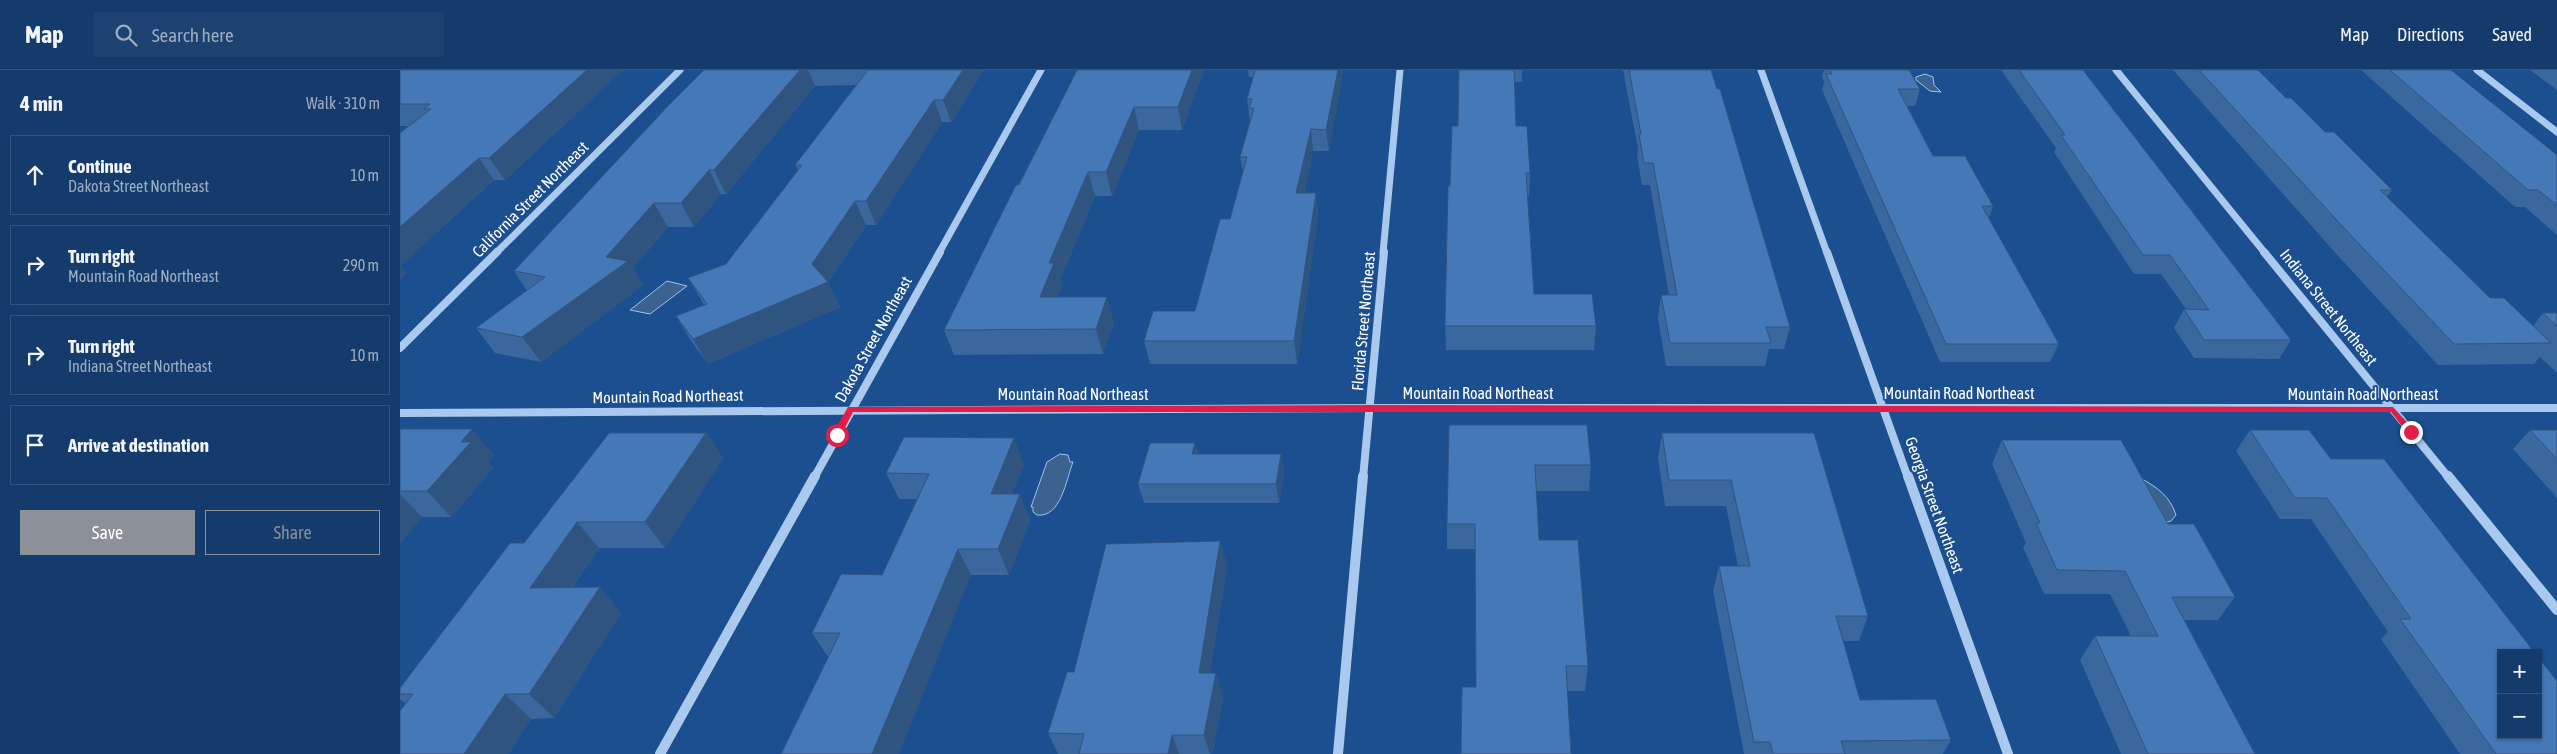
<!DOCTYPE html>
<html lang="en">
<head>
<meta charset="utf-8">
<style>
	body { margin:0; font-family:"Asap Condensed",sans-serif; background:#1d4271; color:#f1f3f6 }
	.controls { position:absolute; right:15px; bottom:15px; display:grid; overflow:hidden; border-radius:0px; box-shadow:0 1px 4px #0004 }
	.controls button { width:45px; height:45px; display:grid; place-items:center; padding:0; border:0; border-bottom:1px solid #33557e; background:#143b6b; color:#f1f3f6; font:25px sans-serif }
	.stop { position:absolute; width:15px; height:15px; margin:-11px; border:4px solid #e11d48; border-radius:50%; background:#fff }
	.stop.end { background:#e11d48; border-color:#fff; box-shadow:0 1px 5px #0008 }
	.list { margin:0; padding:0; list-style:none }
	h2 { display:flex; justify-content:space-between; align-items:center; height:65px; margin:0; padding:0 20px; font-size:21px }
	h2 small { font-size:16px; font-weight:400; color:#9dadc1 }
	.list li { display:grid; grid-template-columns:32px 1fr auto; gap:15px; align-items:center; box-sizing:border-box; height:80px; margin:0 10px 10px; padding:0 10px; border:1px solid #33557e; border-radius:0px }
	.list b { display:block; font-size:19px; white-space:nowrap }
	.list p { margin:0; font-size:16px; white-space:nowrap; color:#9dadc1 }
	.list em { font-size:16px; font-style:normal; color:#9dadc1 }
	.actions { display:flex; gap:10px; padding:15px 20px }
	.actions a { flex:1; padding:11px 0; border:1px solid #8c9099; border-radius:0px; text-align:center; font-size:18px; color:#8c9099 }
	.actions .main { background:#8c9099; color:#fff }
	.icon { flex:none; width:28px; height:28px; fill:none; stroke:currentColor; stroke-width:2; stroke-linecap:round; stroke-linejoin:round }
	.map { position:relative; flex:none; width:2157px; height:684px; overflow:hidden }
	header { display:flex; align-items:center; gap:30px; box-sizing:border-box; height:70px; padding:0 25px; background:#143b6b; border-bottom:1px solid #33557e }
	header strong { font-size:24px }
	nav { display:flex; gap:28px; margin-inline-start:auto; font-size:18px }
	.search { width:350px; height:45px; background:#1d4271; display:flex; align-items:center; gap:12px; box-sizing:border-box; padding:0 18px; border-radius:0px; color:#9dadc1; font-size:19px }
	main { display:flex }
	aside { flex:1; background:#143b6b }
	.map>svg:first-child { display:block }
</style>
</head>
<body>
<header>
<strong>Map</strong>
<div class="search"><svg class="icon" aria-label="search" viewBox="0 0 24 24"><circle cx="10" cy="10" r="6"/><path d="M15 15l6 6"/></svg>Search here</div>
<nav><a>Map</a><a>Directions</a><a>Saved</a></nav>
</header>
<main>
<aside>
<h2>4 min<small>Walk · 310 m</small></h2>
<ul class="list">
<li><svg class="icon" aria-label="ahead" viewBox="0 0 24 24"><path d="M12 20V5M6 11l6-6 6 6"/></svg><div><b>Continue</b><p>Dakota Street Northeast</p></div><em>10 m</em></li>
<li><svg class="icon" aria-label="right" viewBox="0 0 24 24"><path d="M7 20v-9h11M14 6l5 5-5 5"/></svg><div><b>Turn right</b><p>Mountain Road Northeast</p></div><em>290 m</em></li>
<li><svg class="icon" aria-label="right" viewBox="0 0 24 24"><path d="M7 20v-9h11M14 6l5 5-5 5"/></svg><div><b>Turn right</b><p>Indiana Street Northeast</p></div><em>10 m</em></li>
<li><svg class="icon" aria-label="arrive" viewBox="0 0 24 24"><path d="M6 21V4h12l-3 4 3 4H6"/></svg><div><b>Arrive at destination</b></div></li>
</ul>
<div class="actions"><a class="main">Save</a><a>Share</a></div>
</aside>
<div class="map">
<svg width="2157" height="684" viewBox="0 0 2157 684">
	<rect width="100%" height="100%" fill="#1b4f8f"/>
	<g fill="#3c6290" stroke="#9cc4f0">
		<polygon points="1525,4 1533,7 1534,15 1541,22 1530,21 1516,10 1516,7"/>
		<polygon points="267,211 287,216 250,244 230,240"/>
		<path d="M 660,384 L 668,385 L 670,392 L 673,392 C 666,410 661,448 637,445 L 633,442 L 633,437 L 631,437 L 647,392 Z"/>
		<path d="M 1740,408 C 1757,417 1770,426 1776,445 L 1771,451 L 1763,453 Z"/>
	</g>
	<g fill="none" stroke-linecap="round" stroke-linejoin="round">
		<g stroke="#a9c9ee" stroke-width="7">
			<polyline points="1361,0 1427,183"/>
			<polyline points="1716,0 1865,183"/>
			<polyline points="2077,0 2157,62"/>
			<polyline points="96,183 280,0"/>
			<polyline points="539,183 641,0"/>
			<polyline points="983,183 1000,0"/>
		</g>
		<g stroke="#a9c9ee" stroke-width="8">
			<polyline points="1427,182 1508,408"/>
			<polyline points="1864,182 2049,408"/>
			<polyline points="0,278 97,182"/>
			<polyline points="0,343 970,338 2157,338"/>
			<polyline points="414,408 540,182"/>
			<polyline points="963,408 984,182"/>
		</g>
		<g stroke="#a9c9ee" stroke-width="10">
			<polyline points="1508,406 1608,684"/>
			<polyline points="2048,406 2157,540"/>
			<polyline points="260,684 415,406"/>
			<polyline points="938,684 963,406"/>
		</g>
	</g>
	<g fill="#3a679d">
		<polygon points="0,0 223,0 105,110 94,110 0,196 6,203 0,209 0,63 8,56 0,56"/>
		<polygon points="304,0 584,0 551,52 542,52 476,155 466,155 428,212 440,237 308,294 291,271 276,246 304,235 288,208 326,194 398,100 395,95 456,15 415,16 326,124 321,124 294,157 268,157 233,198 243,215 141,292 95,283 76,258 127,221 114,201"/>
		<polygon points="677,0 804,0 782,60 739,60 712,126 695,126 660,210 662,217 658,227 714,252 703,284 554,285 544,260"/>
		<polygon points="848,0 943,0 929,81 913,81 904,123 916,123 918,146 897,294 750,294 744,271 795,241 830,149 843,102 840,87 850,51 847,29 853,7 849,7"/>
		<polygon points="1059,0 1122,0 1122,12 1114,12 1116,56 1130,103 1129,126 1127,126 1134,224 1196,256 1194,280 1046,280 1045,256 1050,116 1058,56"/>
		<polygon points="1223,0 1311,0 1390,257 1384,279 1369,279 1365,296 1266,296 1258,248 1261,225 1269,225 1250,115 1242,115 1237,85 1238,79"/>
		<polygon points="1424,0 1509,0 1520,19 1515,36 1507,36 1533,86 1593,136 1589,148 1659,274 1650,292 1540,292 1422,20 1424,12 1422,6"/>
		<polygon points="1601,0 1683,0 1891,270 1879,289 1794,288 1774,258 1784,239 1786,239 1761,204 1734,204 1654,82 1656,78"/>
		<polygon points="1773,0 1858,0 1886,28 1992,120 1987,127 2090,228 2133,256 2143,243 2157,243 2157,302 2156,302 2140,287 2134,294 2038,295 1931,178"/>
		<polygon points="1961,0 2051,0 2157,85 2157,165 2125,137 2115,137"/>
		<polygon points="2130,0 2157,0 2157,20"/>
		<polygon points="1049,355 1191,395 1189,421 1136,421 1139,470 1188,596 1185,621 1167,621 1076,617 1075,479 1047,479 1047,454"/>
		<polygon points="0,359 94,385 88,392 93,398 51,447 22,447 0,473"/>
		<polygon points="1850,360 1931,389 2157,684 2060,684 1981,569 1988,562 1911,449 1880,449 1836,381"/>
		<polygon points="2130,360 2157,360 2157,428 2113,379"/>
		<polygon points="306,363 323,388 265,478 199,478 172,518 200,517 221,543 154,648 131,649 108,684 0,684 6,634 0,629 0,618 124,473"/>
		<polygon points="1262,363 1414,363 1468,546 1459,571 1443,571 1460,630 1551,670 1543,684 1344,684 1313,521 1319,496 1338,496 1326,436 1265,436 1258,388"/>
		<polygon points="1602,370 1768,454 1835,527 1818,550 1784,550 1855,684 1721,684 1680,590 1695,566 1731,566 1710,524 1644,524 1623,477 1626,473 1592,394"/>
		<polygon points="795,373 798,384 881,384 884,403 879,433 744,433 738,414"/>
		<polygon points="624,394 612,424 620,424 630,450 609,505 571,505 428,587 412,563 482,505 517,429 499,429 486,403"/>
		<polygon points="820,471 827,497 810,603 816,603 823,628 812,684 658,684 648,663 674,602"/>
	</g>
	<g fill="#305480">
		<polygon points="187,0 223,0 105,110 89,88"/>
		<polygon points="400,0 408,0 415,16 326,124 314,100"/>
		<polygon points="563,0 584,0 551,52 543,30"/>
		<polygon points="792,0 804,0 782,60 778,37"/>
		<polygon points="938,0 943,0 929,81 926,60"/>
		<polygon points="534,30 542,52 476,155 466,131"/>
		<polygon points="734,37 739,60 712,126 706,102"/>
		<polygon points="911,59 913,81 899,146 896,123"/>
		<polygon points="79,88 94,110 0,196 6,203 0,209 0,157"/>
		<polygon points="309,100 321,124 294,157 281,133"/>
		<polygon points="688,102 695,126 660,210 662,217 648,252 640,227 649,193"/>
		<polygon points="916,123 918,146 897,294 894,271"/>
		<polygon points="455,131 466,155 428,212 440,237 308,294 293,269 412,194"/>
		<polygon points="254,133 268,157 233,198 243,215 141,292 122,267 206,187"/>
		<polygon points="707,227 714,252 703,284 696,259"/>
		<polygon points="72,359 94,385 88,392 93,398 51,447 27,421 61,372"/>
		<polygon points="306,363 323,388 265,478 245,452"/>
		<polygon points="614,368 624,394 602,450 591,424"/>
		<polygon points="795,373 799,392 792,384"/>
		<polygon points="881,384 884,403 879,433 876,414"/>
		<polygon points="0,424 22,447 0,473"/>
		<polygon points="620,424 630,450 609,505 598,479"/>
		<polygon points="177,452 199,478 154,543 130,518"/>
		<polygon points="820,471 827,497 806,628 799,603"/>
		<polygon points="558,479 571,505 499,684 472,684"/>
		<polygon points="200,517 221,543 154,648 129,624"/>
		<polygon points="816,603 823,628 812,684 810,684 804,665"/>
		<polygon points="105,624 131,649 108,684 64,684"/>
		<polygon points="772,665 779,684 768,684"/>
	</g>
	<g fill="#4478b7" stroke="#305480">
		<polygon points="0,0 187,0 89,88 79,88 0,157 0,63 31,39 24,39 30,34 0,34"/>
		<polygon points="304,0 400,0 314,100 309,100 281,133 254,133 206,187 228,191 122,267 76,258 145,207 114,201 267,37"/>
		<polygon points="468,0 563,0 543,30 534,30 466,131 455,131 412,194 428,212 293,269 276,246 307,234 288,208 326,194 402,95 395,95"/>
		<polygon points="677,0 792,0 778,37 734,37 706,102 688,102 649,193 654,193 640,227 707,227 696,259 544,260 616,115 619,115"/>
		<polygon points="855,0 938,0 926,60 911,59 896,123 916,123 894,271 744,271 753,241 795,241 820,149 830,149 847,87 840,87 854,38 849,38 852,29 847,29"/>
		<polygon points="1059,0 1114,0 1116,56 1127,56 1130,103 1126,103 1134,224 1192,224 1196,256 1045,256 1048,116 1050,116 1052,56 1058,56"/>
		<polygon points="1229,0 1311,0 1317,19 1320,19 1390,257 1366,257 1371,273 1270,273 1261,225 1277,225 1253,93 1244,93 1239,64 1241,64"/>
		<polygon points="1430,0 1509,0 1520,19 1498,19 1533,86 1565,86 1593,136 1582,136 1659,274 1546,274 1426,4 1432,4"/>
		<polygon points="1619,0 1683,0 1891,270 1804,270 1784,239 1809,240 1770,185 1743,185 1661,65 1665,65"/>
		<polygon points="1799,0 1858,0 1886,28 1891,28 1925,62 1934,62 1992,120 1980,120 2090,228 2104,228 2151,273 2054,274 1944,158"/>
		<polygon points="1990,0 2051,0 2157,85 2157,135 2138,120 2128,120"/>
		<polygon points="2143,243 2157,243 2157,256"/>
		<polygon points="1049,355 1187,355 1191,395 1135,395 1139,470 1178,470 1188,596 1166,596 1171,684 1061,684 1062,617 1076,617 1075,454 1047,454"/>
		<polygon points="0,359 72,359 61,372 71,372 27,421 0,421"/>
		<polygon points="1850,360 1909,360 1931,389 1984,389 2135,583 2101,583 2101,665 2138,665 2138,587 2157,611 2157,684 2096,684 2000,549 2011,549 1927,428 1895,428"/>
		<polygon points="2130,360 2157,360 2157,389"/>
		<polygon points="209,363 306,363 245,452 177,452 130,518 200,517 129,624 105,624 64,684 0,684 0,641 13,624 0,624 0,618 110,473 124,473"/>
		<polygon points="1262,363 1414,363 1468,546 1436,546 1460,630 1536,629 1551,670 1441,671 1445,684 1373,684 1370,672 1354,672 1319,496 1350,496 1331,410 1269,410"/>
		<polygon points="504,367 614,368 591,424 620,424 598,479 558,479 472,684 381,684 440,563 412,563 441,504 482,505 529,404 486,403"/>
		<polygon points="1602,370 1721,370 1768,454 1794,454 1835,527 1772,527 1855,684 1748,684 1695,566 1758,566 1725,501 1657,500 1636,453 1640,453"/>
		<polygon points="750,373 795,373 792,384 881,384 876,414 738,414"/>
		<polygon points="820,471 799,603 816,603 804,665 772,665 768,684 679,684 684,664 648,663 667,602 674,602 706,474"/>
	</g>
	<polygon fill="#e11d48" points="970,335 1993,337 2016,362 2008,364 1991,342 453,342 440,367 432,365 448,337 451,337"/>
	<g text-anchor="middle" stroke-width="4" stroke-linejoin="round" paint-order="stroke">
		<g font-size="16" fill="#fff" stroke="#1b4f8f">
			<text transform="translate(130 129) rotate(-45)" y="6">California Street Northeast</text>
			<text transform="translate(1929 237) rotate(51)" y="6">Indiana Street Northeast</text>
			<text transform="translate(963 251) rotate(-85)" y="6">Florida Street Northeast</text>
			<text transform="translate(473 269) rotate(-61)" y="6">Dakota Street Northeast</text>
			<text x="1078" y="329">Mountain Road Northeast</text>
			<text x="1559" y="329">Mountain Road Northeast</text>
			<text x="673" y="330">Mountain Road Northeast</text>
			<text x="1963" y="330">Mountain Road Northeast</text>
			<text transform="translate(268 326) rotate(-1)" y="6">Mountain Road Northeast</text>
			<text transform="translate(1535 435) rotate(70)" y="6">Georgia Street Northeast</text>
		</g>
	</g>
</svg>
<div class="controls">
<button>+</button>
<button>−</button>
</div>
<div class="stop" style="left:437px;top:365px"></div>
<div class="stop end" style="left:2011px;top:362px"></div>
</div>
</main>
</body>
</html>
